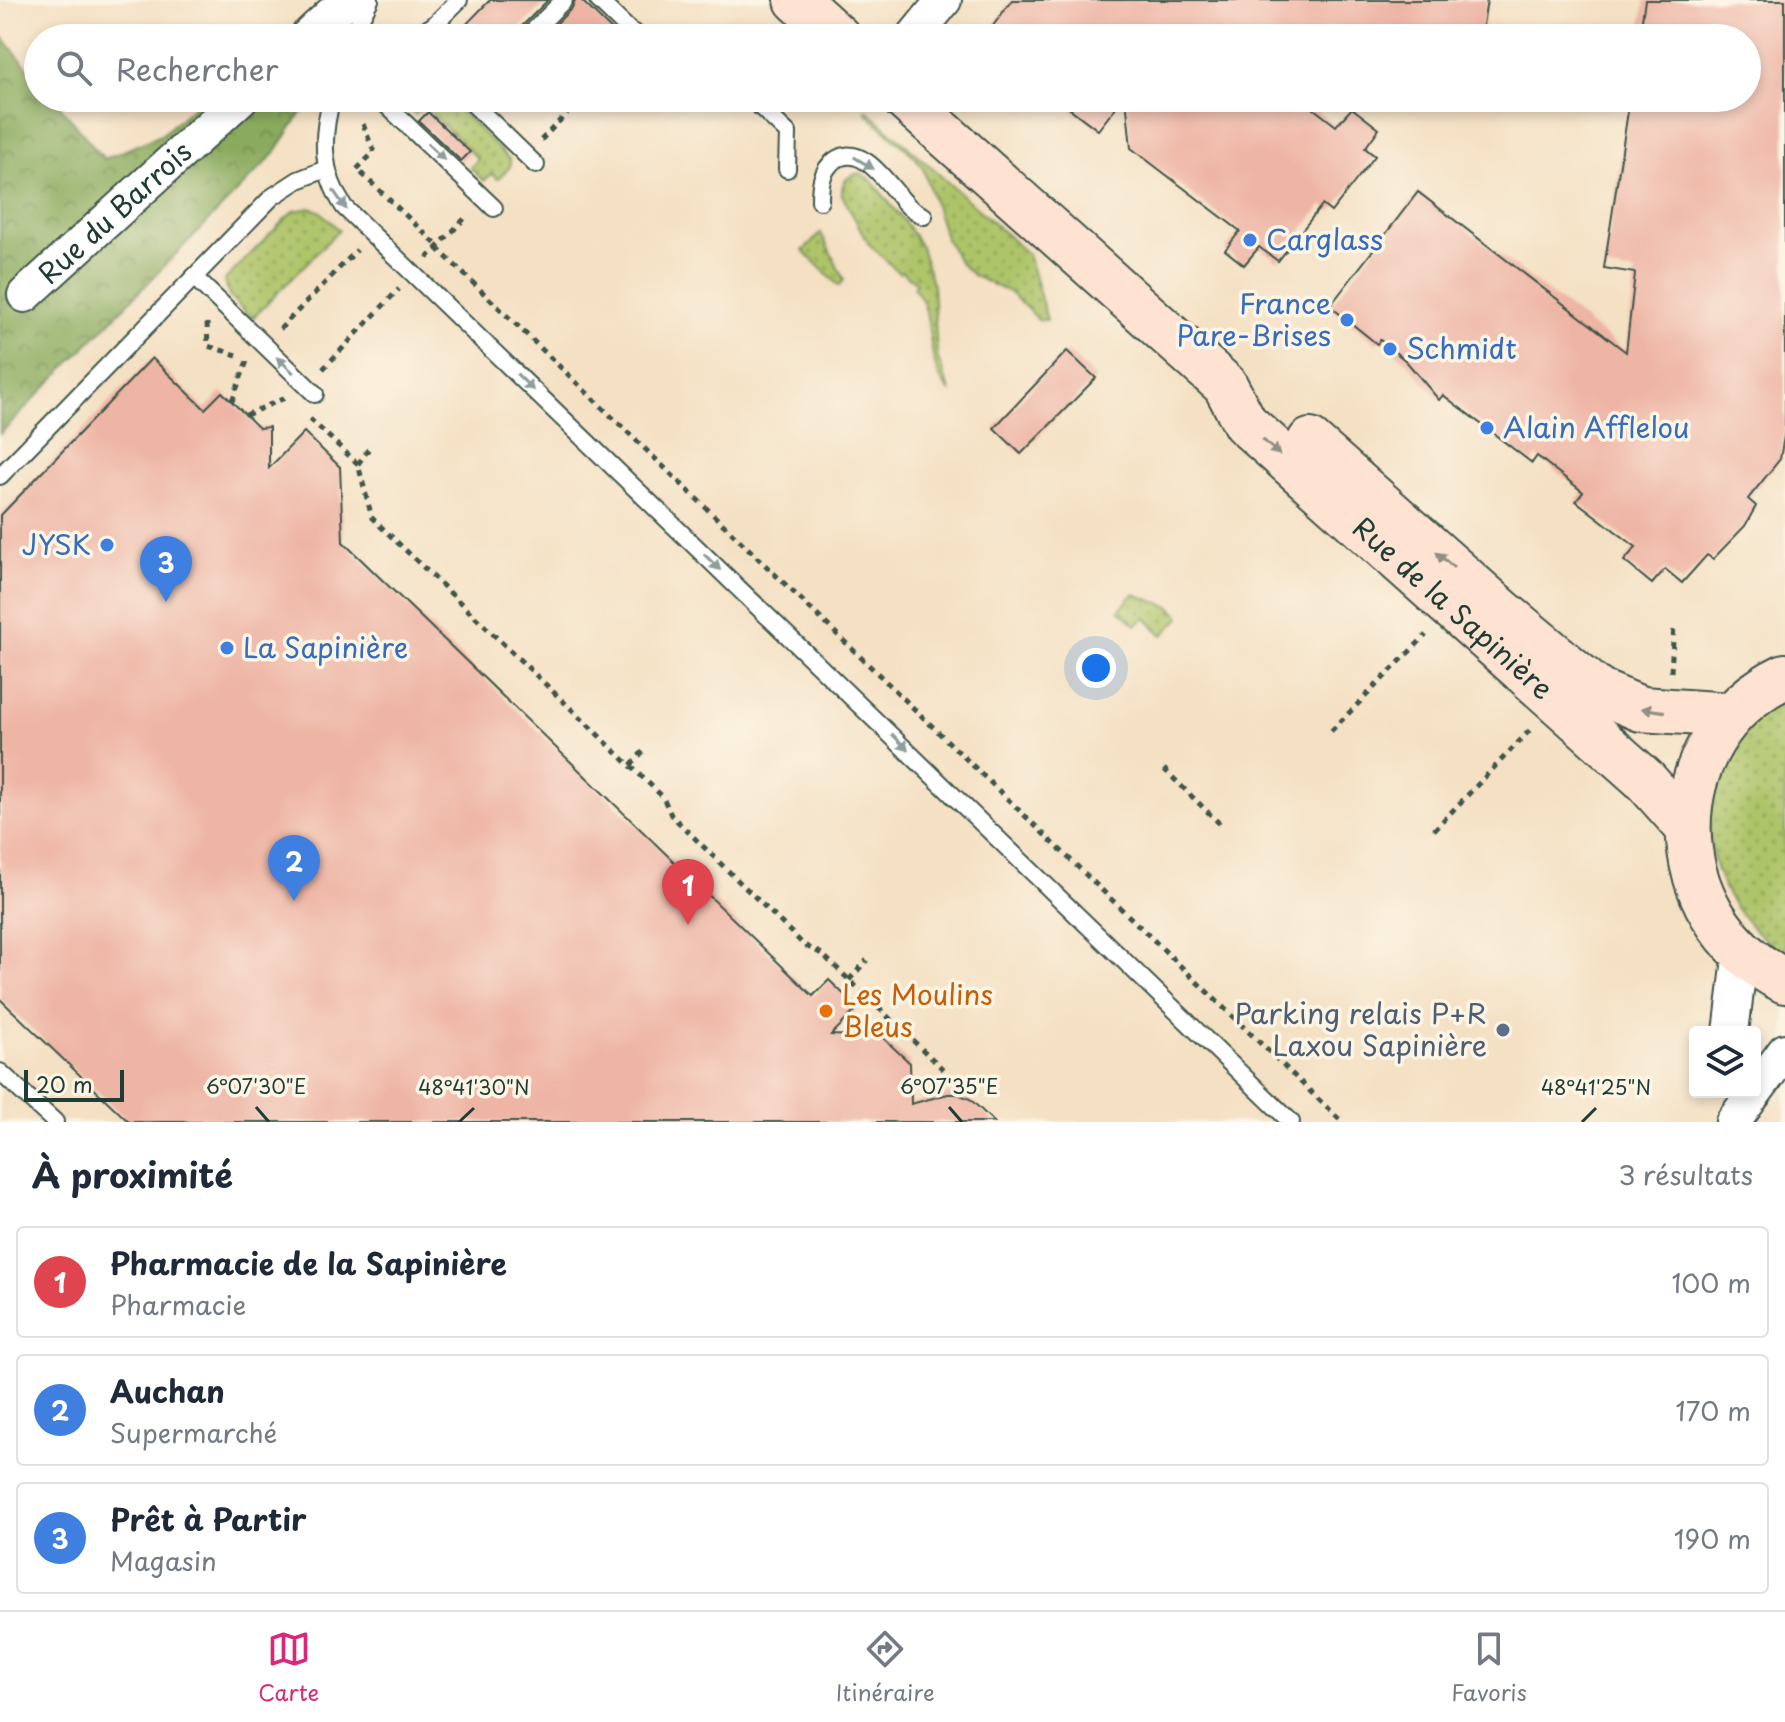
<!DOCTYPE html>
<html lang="fr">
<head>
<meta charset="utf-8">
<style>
	body { margin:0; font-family:"Playpen Sans",sans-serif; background:#f2f2f3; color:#1f2937 }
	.controls { position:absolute; right:24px; bottom:24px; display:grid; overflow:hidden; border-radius:8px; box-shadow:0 4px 12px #0003 }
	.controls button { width:72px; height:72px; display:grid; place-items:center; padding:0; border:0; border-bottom:2px solid #e0e1e3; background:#fff; color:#1f2937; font:40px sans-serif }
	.scale { position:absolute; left:24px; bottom:20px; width:100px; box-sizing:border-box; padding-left:8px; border:4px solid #1f3d34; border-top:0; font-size:22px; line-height:28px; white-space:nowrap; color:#1f3d34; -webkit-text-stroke:6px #fcf5e5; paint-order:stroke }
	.you { position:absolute; left:1096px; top:668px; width:28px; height:28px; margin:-20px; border:6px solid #fff; border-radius:50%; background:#1a73e8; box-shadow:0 0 0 12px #1a73e833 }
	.badge { display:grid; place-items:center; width:52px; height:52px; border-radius:50%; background:#db2777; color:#fff; font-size:26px; font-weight:700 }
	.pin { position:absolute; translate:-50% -66px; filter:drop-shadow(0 2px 4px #0008) }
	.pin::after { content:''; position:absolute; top:42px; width:28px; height:24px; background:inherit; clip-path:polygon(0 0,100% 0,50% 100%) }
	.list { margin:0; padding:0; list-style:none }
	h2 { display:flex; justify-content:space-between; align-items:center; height:104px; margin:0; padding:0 32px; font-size:34px }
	h2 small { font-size:26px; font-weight:400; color:#747a83 }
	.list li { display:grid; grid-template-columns:52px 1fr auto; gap:24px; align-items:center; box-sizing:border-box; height:112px; margin:0 16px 16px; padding:0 16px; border:2px solid #e0e1e3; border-radius:8px }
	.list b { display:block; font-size:30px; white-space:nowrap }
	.list p { margin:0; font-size:26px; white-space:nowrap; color:#747a83 }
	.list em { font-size:26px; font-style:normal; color:#747a83 }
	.icon { flex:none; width:44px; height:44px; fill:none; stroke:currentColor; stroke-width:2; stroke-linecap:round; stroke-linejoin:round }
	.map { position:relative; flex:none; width:1785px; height:1122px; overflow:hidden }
	.search { position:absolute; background:#fff; box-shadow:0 4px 12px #0003; left:24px; right:24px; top:24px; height:88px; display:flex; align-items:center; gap:20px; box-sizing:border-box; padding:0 28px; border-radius:44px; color:#747a83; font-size:30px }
	.sheet { height:488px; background:#fff }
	nav { display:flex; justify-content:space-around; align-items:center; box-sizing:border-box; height:112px; border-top:2px solid #e0e1e3; background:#fff; font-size:22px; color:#747a83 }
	nav a { display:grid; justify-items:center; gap:4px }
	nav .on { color:#db2777 }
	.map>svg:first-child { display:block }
</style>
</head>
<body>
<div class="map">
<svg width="1785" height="1122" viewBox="0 0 1785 1122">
	<defs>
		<pattern id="grass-dots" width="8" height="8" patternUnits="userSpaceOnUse" patternTransform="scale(2)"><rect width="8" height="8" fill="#adc469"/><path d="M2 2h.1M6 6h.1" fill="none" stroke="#8ca057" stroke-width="1.8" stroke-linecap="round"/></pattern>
		<pattern id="forest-crowns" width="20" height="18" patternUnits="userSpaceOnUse" patternTransform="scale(2)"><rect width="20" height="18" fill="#8aaa5d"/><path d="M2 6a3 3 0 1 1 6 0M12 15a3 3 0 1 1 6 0" fill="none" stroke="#708c4e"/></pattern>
	</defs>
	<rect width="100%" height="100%" fill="#fcf5e5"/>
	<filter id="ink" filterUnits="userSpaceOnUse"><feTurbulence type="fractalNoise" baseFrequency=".0125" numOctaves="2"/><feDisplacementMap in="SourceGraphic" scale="16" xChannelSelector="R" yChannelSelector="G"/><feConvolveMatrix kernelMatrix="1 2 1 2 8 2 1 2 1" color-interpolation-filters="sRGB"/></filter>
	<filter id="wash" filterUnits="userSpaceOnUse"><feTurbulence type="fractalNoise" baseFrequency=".006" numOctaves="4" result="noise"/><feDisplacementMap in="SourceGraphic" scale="32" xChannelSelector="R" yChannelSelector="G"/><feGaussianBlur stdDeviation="1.8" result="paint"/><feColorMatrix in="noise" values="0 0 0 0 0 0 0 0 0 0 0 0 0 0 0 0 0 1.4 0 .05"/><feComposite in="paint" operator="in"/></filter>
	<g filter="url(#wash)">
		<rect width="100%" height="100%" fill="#f4e0c3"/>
		<g fill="url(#grass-dots)" stroke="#66804e" stroke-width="2">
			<polygon points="398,98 447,98 510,160 510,167 498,179 492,174 484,181 470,168 478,159 424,106 415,115"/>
			<polygon points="867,110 1028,254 1047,320 1039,320 1009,292 974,276 960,263 946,239 923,168 914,156 869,116 865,111"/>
			<path d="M 860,173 L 871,180 L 905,222 L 921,247 L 933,286 L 937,356 L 951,393 C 920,361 939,314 913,287 L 916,283 L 902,271 L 899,273 L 868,243 L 842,195 C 841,182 847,175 860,173 Z"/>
			<polygon points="311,208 320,211 339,230 254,317 250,317 229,296 225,280 287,217 294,211"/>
			<polygon points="821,233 844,280 839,286 803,251"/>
			<polygon points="1134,594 1171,607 1181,617 1163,635 1145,618 1136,625 1119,610"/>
			<path d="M 1785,699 L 1785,955 C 1723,912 1691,846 1722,773 C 1730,756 1737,740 1750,725 C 1760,715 1774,707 1785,699 Z"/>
		</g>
		<polygon fill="url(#forest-crowns)" stroke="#547448" stroke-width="2" points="0,34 38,80 38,98 53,98 104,159 161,135 204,98 311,98 274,154 0,434"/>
		<g id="blocks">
			<g fill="#eeb4a4">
				<polygon points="490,0 548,0 518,30 515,38 453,38"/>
				<polygon points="575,0 581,0 620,38 542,38 572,8"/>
				<polygon points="1012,0 1487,0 1481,38 984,38"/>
				<polygon points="1645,0 1785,0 1785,431 1780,459 1748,499 1756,506 1745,526 1713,559 1707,555 1682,583 1665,569 1652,584 1624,561 1636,547 1576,501 1583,492 1537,456 1532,463 1443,395 1439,400 1406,361 1380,340 1377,344 1330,306 1418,192 1626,352 1635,273 1604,268 1630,98 1747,98 1747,38 1639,38"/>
				<polygon points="1056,98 1123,98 1098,130"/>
				<polygon points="1126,98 1300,98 1336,126 1352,108 1379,129 1365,148 1375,156 1331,212 1322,205 1278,261 1259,247 1244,265 1225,250 1240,231 1131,148"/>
				<polygon points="428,112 470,152 461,161 419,121"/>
				<polygon points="1067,351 1096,378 1021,454 994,428"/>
				<polygon points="152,358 205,409 222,392 259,428 269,427 269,468 304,432 340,467 343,542 813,996 829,980 858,1008 831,1035 882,1037 910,1063 911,1104 948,1094 958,1094 970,1099 994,1122 129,1122 0,999 0,516"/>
			</g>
		</g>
	</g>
	<g filter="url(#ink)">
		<use href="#blocks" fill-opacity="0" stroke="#3f5549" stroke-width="2"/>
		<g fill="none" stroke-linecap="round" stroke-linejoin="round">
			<g stroke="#3f5549" stroke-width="20">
				<g id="lane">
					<polyline points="598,0 630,31 642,38"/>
					<polyline points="351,38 370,0"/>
					<polyline points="413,38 434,25 459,0"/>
					<polyline points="526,38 564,0"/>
					<path d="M 332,98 C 321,137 321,172 344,207 L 1291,1122"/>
					<polyline points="379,98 494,208"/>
					<polyline points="467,98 536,165"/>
					<polyline points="751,98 788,133 787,169"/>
					<path d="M 820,201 C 820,186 821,171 834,161 C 863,139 891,190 908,206 C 912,210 918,213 924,216"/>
					<polyline points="194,277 315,394"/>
					<polyline points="0,476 272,197 298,180 326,169"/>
					<polyline points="0,1072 55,1122"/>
				</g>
			</g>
			<g stroke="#3f5549" stroke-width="38">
				<g id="street">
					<polyline points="306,38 347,0"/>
					<polyline points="913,38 944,0"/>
					<path id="s1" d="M 25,295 L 241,98"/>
					<polyline points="1731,1032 1741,951"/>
					<polyline points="1733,1122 1785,1051"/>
				</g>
			</g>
			<g stroke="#3f5549" stroke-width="48">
				<g id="secondary">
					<polyline points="797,0 839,38"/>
					<path id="s2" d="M 904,98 L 1225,385 L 1245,423 L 1644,779 L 1687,827"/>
					<polyline points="1310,441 1503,612 1598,691 1641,709 1731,715"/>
					<path d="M 1785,676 C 1656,738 1657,918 1785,981"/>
				</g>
			</g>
			<g stroke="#3f5549" stroke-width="5" stroke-dasharray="6 6" stroke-linecap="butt">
				<polyline points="363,124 374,152 357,169 438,246"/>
				<polyline points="541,140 582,98"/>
				<polyline points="437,248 1342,1122"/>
				<polyline points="427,258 467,216"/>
				<polyline points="207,323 208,346 237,355"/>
				<polyline points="280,329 357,250"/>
				<polyline points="323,369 399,289"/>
				<polyline points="232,401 247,361"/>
				<polyline points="246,415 287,397"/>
				<polyline points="310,419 358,464 372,518 663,797 671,815 804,945 822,954 946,1072"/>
				<polyline points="358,464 370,447"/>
				<polyline points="1671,672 1674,625"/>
				<polyline points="1331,731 1426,635"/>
				<polyline points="631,765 646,748"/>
				<polyline points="1164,769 1220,824"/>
				<polyline points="1434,830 1533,727"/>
				<polyline points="849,980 867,960"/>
			</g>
			<use href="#lane" stroke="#fff" stroke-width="16"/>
			<use href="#street" stroke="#fff" stroke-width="34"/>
			<use href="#secondary" stroke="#fee3d2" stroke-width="44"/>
		</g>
		<defs><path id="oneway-solid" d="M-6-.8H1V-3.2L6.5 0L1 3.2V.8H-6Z" transform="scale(2)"/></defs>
		<g fill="#8f9e9a">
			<use href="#oneway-solid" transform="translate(436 152) rotate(44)"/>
			<use href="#oneway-solid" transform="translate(864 163) rotate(31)"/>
			<use href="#oneway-solid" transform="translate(340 200) rotate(55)"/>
			<use href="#oneway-solid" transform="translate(285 365) rotate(-137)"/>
			<use href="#oneway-solid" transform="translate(525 382) rotate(45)"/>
			<use href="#oneway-solid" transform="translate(712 562) rotate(44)"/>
			<use href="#oneway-solid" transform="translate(900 742) rotate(45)"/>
		</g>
		<g fill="#8e9083">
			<use href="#oneway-solid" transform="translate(1271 447) rotate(42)"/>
			<use href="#oneway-solid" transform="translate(1445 560) rotate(-139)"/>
			<use href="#oneway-solid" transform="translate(1653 710) rotate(-172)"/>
		</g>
	</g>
	<path fill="none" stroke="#1f3d34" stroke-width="3" d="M 256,1107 L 269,1122M 949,1107 L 962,1122M 459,1122 L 474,1108M 1582,1122 L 1596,1108"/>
	<g fill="#3f7fe0" stroke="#fcf5e5" stroke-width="3">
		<circle cx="1250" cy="240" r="8"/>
		<circle cx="1347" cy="320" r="8"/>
		<circle cx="1390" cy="349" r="8"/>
		<circle cx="1487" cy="428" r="8"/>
		<circle cx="107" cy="545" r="8"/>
		<circle cx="227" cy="648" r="8"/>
	</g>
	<circle fill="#e8710a" stroke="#fcf5e5" stroke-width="3" cx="826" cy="1011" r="8"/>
	<circle fill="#5c6f8a" stroke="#fcf5e5" stroke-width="3" cx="1503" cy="1030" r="8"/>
	<g text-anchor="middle" stroke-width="7" stroke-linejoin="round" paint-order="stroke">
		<g font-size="28" fill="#1f3d34" stroke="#fcf5e5">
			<text dy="10" stroke="none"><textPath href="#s1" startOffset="122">Rue du Barrois</textPath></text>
			<text dy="10" stroke="none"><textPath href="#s2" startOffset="752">Rue de la Sapinière</textPath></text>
		</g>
		<g font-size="28" fill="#366cbe" stroke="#fcf5e5" text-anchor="start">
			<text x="1266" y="250">Carglass</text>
			<text x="1331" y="314" text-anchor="end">France<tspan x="1331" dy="32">Pare-Brises</tspan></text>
			<text x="1406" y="359">Schmidt</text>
			<text x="1503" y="438">Alain Afflelou</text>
			<text x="91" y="555" text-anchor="end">JYSK</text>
			<text x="243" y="658">La Sapinière</text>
		</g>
		<g font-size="28" fill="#c56008" stroke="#fcf5e5" text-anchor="start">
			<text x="842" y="1005">Les Moulins<tspan x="842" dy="32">Bleus</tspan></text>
		</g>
		<g font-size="28" fill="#4e5e75" stroke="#fcf5e5" text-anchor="end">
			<text x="1487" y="1024">Parking relais P+R<tspan x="1487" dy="32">Laxou Sapinière</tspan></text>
		</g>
	</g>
	<g font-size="20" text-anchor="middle" fill="#1f3d34" stroke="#fcf5e5" stroke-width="7" stroke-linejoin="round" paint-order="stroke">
		<text x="256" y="1094">6°07'30"E</text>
		<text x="949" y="1094">6°07'35"E</text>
		<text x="474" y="1095">48°41'30"N</text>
		<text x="1596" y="1095">48°41'25"N</text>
	</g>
</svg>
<div class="controls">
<button><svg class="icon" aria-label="layers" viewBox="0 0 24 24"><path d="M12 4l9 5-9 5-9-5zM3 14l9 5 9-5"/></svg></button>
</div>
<div class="scale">20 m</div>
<div class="you"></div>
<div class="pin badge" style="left:688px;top:925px;background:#e0444e">1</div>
<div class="pin badge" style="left:294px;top:901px;background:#3f7fe0">2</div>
<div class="pin badge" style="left:166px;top:602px;background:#3f7fe0">3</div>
<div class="search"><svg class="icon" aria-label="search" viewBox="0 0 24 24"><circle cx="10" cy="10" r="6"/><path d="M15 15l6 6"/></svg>Rechercher</div>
</div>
<section class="sheet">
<h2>À proximité<small>3 résultats</small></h2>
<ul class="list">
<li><span class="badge" style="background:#e0444e">1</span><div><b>Pharmacie de la Sapinière</b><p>Pharmacie</p></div><em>100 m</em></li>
<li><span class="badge" style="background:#3f7fe0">2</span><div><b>Auchan</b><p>Supermarché</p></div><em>170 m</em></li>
<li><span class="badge" style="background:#3f7fe0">3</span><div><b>Prêt à Partir</b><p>Magasin</p></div><em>190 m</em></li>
</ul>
</section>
<nav>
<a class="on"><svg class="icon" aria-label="map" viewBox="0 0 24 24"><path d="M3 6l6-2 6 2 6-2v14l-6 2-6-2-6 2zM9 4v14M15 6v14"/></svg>Carte</a>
<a><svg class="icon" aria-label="directions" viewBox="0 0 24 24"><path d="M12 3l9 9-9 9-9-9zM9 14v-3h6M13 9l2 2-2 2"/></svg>Itinéraire</a>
<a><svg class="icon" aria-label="saved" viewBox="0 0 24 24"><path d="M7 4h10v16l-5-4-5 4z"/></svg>Favoris</a>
</nav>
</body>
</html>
